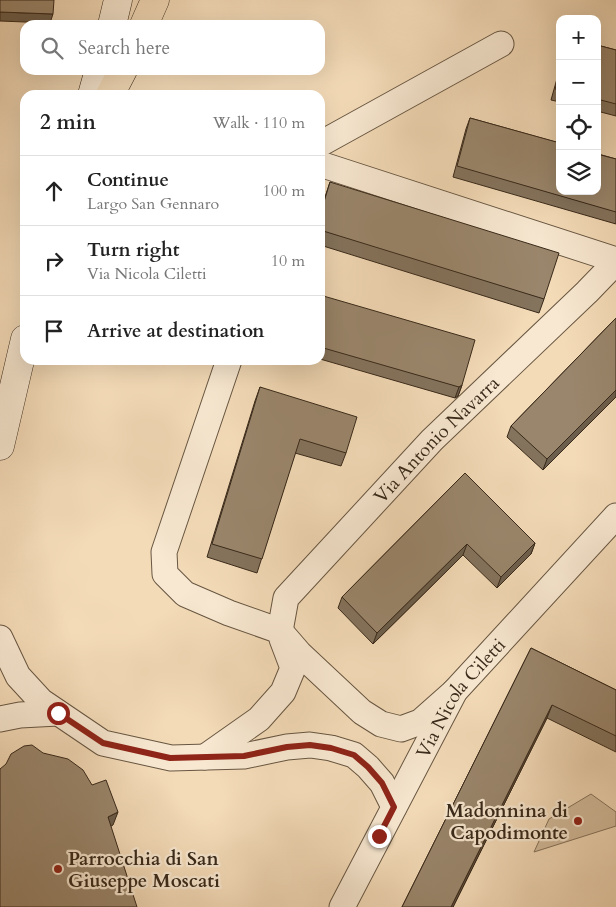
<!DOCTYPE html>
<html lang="en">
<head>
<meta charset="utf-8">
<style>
	body { margin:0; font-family:Cardo,serif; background:#f6f6f6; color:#222 }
	.controls { position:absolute; right:15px; top:15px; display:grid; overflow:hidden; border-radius:10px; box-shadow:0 5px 20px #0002 }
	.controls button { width:45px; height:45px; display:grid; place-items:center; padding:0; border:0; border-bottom:1px solid #e0e0e0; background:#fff; color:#222; font:25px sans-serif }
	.stop { position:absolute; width:15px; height:15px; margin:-11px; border:4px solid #8f2418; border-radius:50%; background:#fff }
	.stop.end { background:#8f2418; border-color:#fff; box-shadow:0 1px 5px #0008 }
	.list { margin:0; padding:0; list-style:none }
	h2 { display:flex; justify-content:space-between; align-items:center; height:65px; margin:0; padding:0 20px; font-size:21px }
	h2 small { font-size:16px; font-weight:400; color:#767676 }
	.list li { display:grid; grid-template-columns:32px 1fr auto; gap:15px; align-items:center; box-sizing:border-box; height:70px; padding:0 20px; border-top:1px solid #e0e0e0 }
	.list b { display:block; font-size:19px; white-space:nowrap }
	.list p { margin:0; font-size:16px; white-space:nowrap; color:#767676 }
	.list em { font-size:16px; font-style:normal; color:#767676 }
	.icon { flex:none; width:28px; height:28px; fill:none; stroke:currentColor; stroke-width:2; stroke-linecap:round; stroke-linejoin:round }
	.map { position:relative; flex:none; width:616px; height:907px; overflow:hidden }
	.search { position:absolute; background:#fff; box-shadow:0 5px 20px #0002; left:20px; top:20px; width:305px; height:55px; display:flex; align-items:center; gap:12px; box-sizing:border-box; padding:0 18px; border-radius:15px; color:#767676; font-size:19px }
	.panel { position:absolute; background:#fff; box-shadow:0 5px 20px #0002; left:20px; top:90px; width:305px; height:275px; border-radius:15px }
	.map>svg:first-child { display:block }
</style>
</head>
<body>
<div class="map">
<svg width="616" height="907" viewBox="0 0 616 907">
	<rect width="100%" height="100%" fill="#f4dbb8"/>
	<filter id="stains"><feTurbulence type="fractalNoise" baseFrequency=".004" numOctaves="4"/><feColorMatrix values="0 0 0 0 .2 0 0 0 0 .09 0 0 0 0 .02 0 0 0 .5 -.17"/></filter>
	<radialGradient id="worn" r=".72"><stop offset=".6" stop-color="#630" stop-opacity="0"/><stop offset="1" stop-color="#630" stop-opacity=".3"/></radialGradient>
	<polygon fill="#d4bd9d" stroke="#86735c" points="591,794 616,812 616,826 534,852 549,819"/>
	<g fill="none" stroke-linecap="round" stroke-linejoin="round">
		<g stroke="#675642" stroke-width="27">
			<g id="minor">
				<polyline points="320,144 501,44"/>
				<polyline points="320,164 616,260"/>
				<polyline points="229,360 164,552 165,574 185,594 229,613 280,631 299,653 362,712 381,724 401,729 420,722 455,691"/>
				<path id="s1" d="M 280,631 L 286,598 L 432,440 L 587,292 L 616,262"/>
				<polyline points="0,638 18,676 41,701 103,743 171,758 244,756 287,747 310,745 331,748 354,755 368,767 382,783 394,807"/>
				<polyline points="0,719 20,715 58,713"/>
				<polyline points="205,757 259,719 283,692 293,668 282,639"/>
				<path id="s2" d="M 342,907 L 455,691 L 616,516"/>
			</g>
		</g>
		<g stroke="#38291a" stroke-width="29">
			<g id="secondary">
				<polyline points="112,25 118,0"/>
				<polyline points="92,95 99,70"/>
				<polyline points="0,446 25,339"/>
			</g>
		</g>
		<g stroke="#38291a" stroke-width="29">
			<g id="trunk">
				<polyline points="144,25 155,0"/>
				<polyline points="110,95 123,70"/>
			</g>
		</g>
		<use href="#minor" stroke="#f8e8d1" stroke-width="25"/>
		<use href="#secondary" stroke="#f8e8d1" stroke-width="28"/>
		<use href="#trunk" stroke="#f4dbb8" stroke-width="28"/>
	</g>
	<g fill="#84735d" stroke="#38291a">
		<polygon points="597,45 616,50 616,116 597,111"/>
		<polygon points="560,68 560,102 551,100"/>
		<polygon points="470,118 616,159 616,224 453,177 466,129"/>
		<polygon points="330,182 544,299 539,313 320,245 320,212"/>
		<polygon points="320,295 462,385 458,396 455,398 320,359"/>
		<polygon points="616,318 543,470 507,437 511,426"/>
		<polygon points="260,387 346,453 341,466 295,453 257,573 207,557 255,401"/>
		<polygon points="465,473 535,543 531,554 497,588 463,555 373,644 338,608 342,597"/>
		<polygon points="531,648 616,690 616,752 547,718 453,907 402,907"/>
	</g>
	<g fill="#6c5e4c" stroke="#38291a">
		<polygon points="0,12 53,14 50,23 0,21"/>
		<polygon points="462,385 458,396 455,398 459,387"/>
		<polygon points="616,390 616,397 543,470 547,459"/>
		<polygon points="535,543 531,554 497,588 501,577"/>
		<polygon points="467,544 463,555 373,644 377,633"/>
		<polygon points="552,705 547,718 453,907 451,907"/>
		<polygon points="118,812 113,825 103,831 108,817"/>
	</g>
	<g fill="#9a866c" stroke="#38291a">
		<polygon points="0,0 54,0 53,14 0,12"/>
		<polygon points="597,45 616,50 616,104 597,99"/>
		<polygon points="560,72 560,90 555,89"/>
		<polygon points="470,118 560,143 560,191 597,191 597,154 616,159 616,212 457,166"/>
		<polygon points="330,182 559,253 544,299 320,230 320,215"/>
		<polygon points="320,295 475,340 462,385 459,387 320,347"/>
		<polygon points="616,318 616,390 547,459 511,426"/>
		<polygon points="260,387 357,417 346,453 300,439 262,559 212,544"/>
		<polygon points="465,473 535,543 501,577 467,544 377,633 342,597"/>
		<polygon points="531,648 616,690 616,736 552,705 451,907 402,907"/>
		<polygon points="32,745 43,753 68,759 83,770 92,785 106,780 118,812 108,817 137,907 0,907 0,769 6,764 11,754 24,746"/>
	</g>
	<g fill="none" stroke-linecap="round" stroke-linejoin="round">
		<polyline stroke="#8f2418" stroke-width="6" points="58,713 103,743 170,758 244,756 287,747 310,745 331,748 354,755 368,767 382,783 394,807 379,836"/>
	</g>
	<g fill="#8f2418" stroke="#f8e8d1" stroke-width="2">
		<circle cx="578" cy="821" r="5"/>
		<circle cx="58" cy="869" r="5"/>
	</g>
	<g text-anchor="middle" stroke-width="4.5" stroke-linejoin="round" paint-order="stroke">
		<g font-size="19" fill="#38291a" stroke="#f8e8d1">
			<text dy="7" stroke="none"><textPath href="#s1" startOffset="252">Via Antonio Navarra</textPath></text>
			<text dy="7" stroke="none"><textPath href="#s2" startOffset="241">Via Nicola Ciletti</textPath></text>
		</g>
		<g font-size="19" font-weight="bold" fill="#38291a" stroke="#f8e8d1" text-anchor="end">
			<text x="568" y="817">Madonnina di<tspan x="568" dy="22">Capodimonte</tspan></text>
			<text x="68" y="865" text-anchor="start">Parrocchia di San<tspan x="68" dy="22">Giuseppe Moscati</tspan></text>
		</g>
	</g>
	<rect width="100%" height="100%" filter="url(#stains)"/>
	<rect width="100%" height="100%" fill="url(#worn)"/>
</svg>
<div class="controls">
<button>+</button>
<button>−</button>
<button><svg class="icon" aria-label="locate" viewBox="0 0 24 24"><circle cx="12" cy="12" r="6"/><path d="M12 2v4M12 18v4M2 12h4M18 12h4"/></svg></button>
<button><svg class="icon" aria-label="layers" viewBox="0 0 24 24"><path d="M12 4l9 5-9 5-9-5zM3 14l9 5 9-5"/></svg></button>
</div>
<div class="stop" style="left:58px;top:713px"></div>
<div class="stop end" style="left:379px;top:836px"></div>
<div class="search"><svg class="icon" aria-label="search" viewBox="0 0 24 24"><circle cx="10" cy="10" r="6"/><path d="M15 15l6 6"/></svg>Search here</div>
<section class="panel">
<h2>2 min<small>Walk · 110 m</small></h2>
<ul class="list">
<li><svg class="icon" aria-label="ahead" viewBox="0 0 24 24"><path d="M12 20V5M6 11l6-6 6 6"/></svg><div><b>Continue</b><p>Largo San Gennaro</p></div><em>100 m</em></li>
<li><svg class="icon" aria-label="right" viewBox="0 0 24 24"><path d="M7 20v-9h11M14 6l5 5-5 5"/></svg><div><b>Turn right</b><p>Via Nicola Ciletti</p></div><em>10 m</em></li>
<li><svg class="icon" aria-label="arrive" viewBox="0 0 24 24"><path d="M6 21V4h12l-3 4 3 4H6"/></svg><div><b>Arrive at destination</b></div></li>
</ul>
</section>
</div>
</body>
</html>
